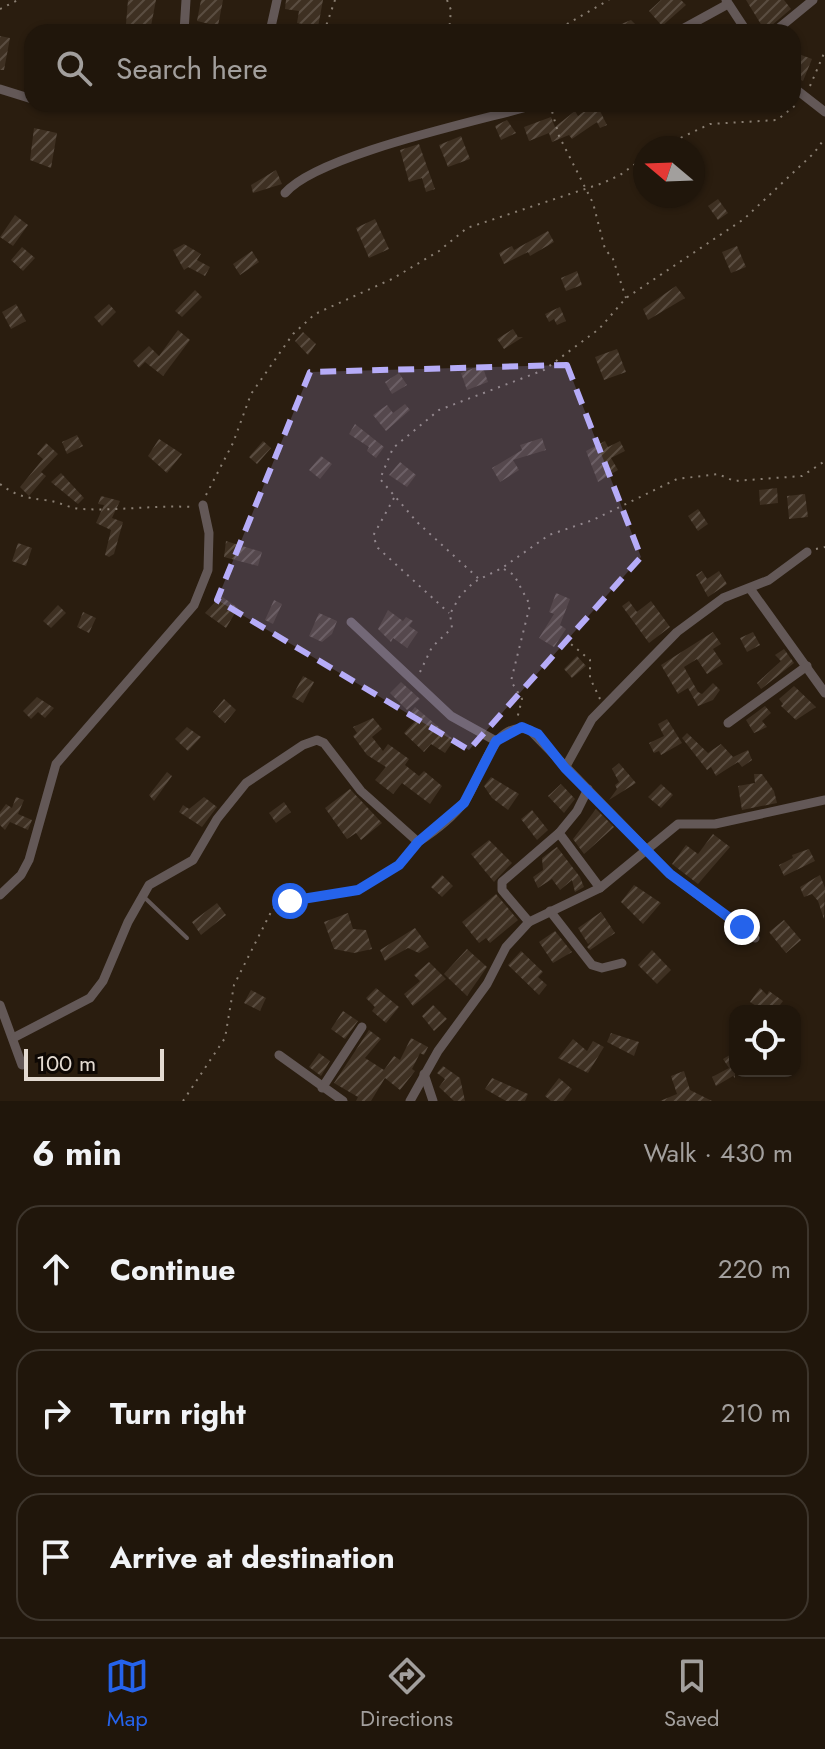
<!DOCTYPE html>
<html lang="en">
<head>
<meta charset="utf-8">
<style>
	body { margin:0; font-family:Jost,sans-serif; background:#2d2319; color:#f1f3f6 }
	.controls { position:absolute; right:24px; bottom:24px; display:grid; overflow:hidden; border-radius:16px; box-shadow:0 2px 6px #0004 }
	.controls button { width:72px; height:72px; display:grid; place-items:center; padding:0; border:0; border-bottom:2px solid #3d352c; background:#20160b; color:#f1f3f6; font:40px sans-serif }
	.compass { position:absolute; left:633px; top:136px; width:72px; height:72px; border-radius:50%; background:#20160b; box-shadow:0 2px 6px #0004; rotate:289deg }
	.scale { position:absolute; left:24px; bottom:20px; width:140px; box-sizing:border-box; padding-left:8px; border:4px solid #e3dad1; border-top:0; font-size:22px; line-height:28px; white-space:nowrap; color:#e3dad1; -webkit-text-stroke:6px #0e0804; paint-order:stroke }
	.stop { position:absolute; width:24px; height:24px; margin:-18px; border:6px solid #2563eb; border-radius:50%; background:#fff }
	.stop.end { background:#2563eb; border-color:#fff; box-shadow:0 2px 8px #0008 }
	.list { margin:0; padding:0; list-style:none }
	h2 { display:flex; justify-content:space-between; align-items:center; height:104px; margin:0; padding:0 32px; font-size:34px }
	h2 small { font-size:26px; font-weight:400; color:#a29f9d }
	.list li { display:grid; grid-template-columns:52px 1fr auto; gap:24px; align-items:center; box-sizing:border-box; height:128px; margin:0 16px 16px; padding:0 16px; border:2px solid #3d352c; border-radius:24px }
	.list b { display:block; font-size:30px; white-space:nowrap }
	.list em { font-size:26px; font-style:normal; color:#a29f9d }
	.icon { flex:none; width:44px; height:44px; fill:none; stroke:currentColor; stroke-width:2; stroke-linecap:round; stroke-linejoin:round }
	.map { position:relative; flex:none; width:825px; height:1101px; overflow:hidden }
	.search { position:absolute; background:#20160b; box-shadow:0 2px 6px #0004; left:24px; right:24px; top:24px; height:88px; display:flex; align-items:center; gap:20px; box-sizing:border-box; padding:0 28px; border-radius:24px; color:#a29f9d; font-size:30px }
	.sheet { height:536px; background:#20160b }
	nav { display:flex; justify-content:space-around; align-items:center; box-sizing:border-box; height:112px; border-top:2px solid #3d352c; background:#20160b; font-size:22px; color:#a29f9d }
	nav a { display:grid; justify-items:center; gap:4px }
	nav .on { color:#2563eb }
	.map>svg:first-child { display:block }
</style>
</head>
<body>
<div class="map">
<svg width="825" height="1101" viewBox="0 0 825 1101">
	<defs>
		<pattern id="building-hatch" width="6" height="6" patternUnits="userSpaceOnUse" patternTransform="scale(2)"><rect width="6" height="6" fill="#3e3022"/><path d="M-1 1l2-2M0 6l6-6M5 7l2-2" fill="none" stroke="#5a4d41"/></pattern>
	</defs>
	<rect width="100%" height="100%" fill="#2a1d0f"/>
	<g fill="url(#building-hatch)">
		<polygon points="128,0 156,0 150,31 126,24"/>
		<polygon points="201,0 223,0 218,26 197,21"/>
		<polygon points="286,0 323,0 318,27 297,23 299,11 285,9"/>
		<polygon points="661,0 681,0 686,5 662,26 649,11"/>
		<polygon points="746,0 784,0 791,9 765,31"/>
		<polygon points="631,20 643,32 602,32"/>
		<polygon points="0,36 10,38 4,70 0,70"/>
		<polygon points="796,53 812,59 803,81 794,77"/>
		<polygon points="594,104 610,104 600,111 607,125 600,128 597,122 572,139 569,135 552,142 549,133 529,141 524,127 551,117 555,127 575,111 578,116"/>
		<polygon points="507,120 516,133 501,140 495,126"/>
		<polygon points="34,128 57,133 51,168 30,160"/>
		<polygon points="461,136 470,159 448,167 439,145"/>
		<polygon points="419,144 435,189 426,192 422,178 409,182 400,150"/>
		<polygon points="276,170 282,184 253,193 251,185"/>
		<polygon points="718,199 728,213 718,220 708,206"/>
		<polygon points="15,215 28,225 13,246 0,237"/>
		<polygon points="375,219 389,249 369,258 356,228"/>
		<polygon points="548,231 554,242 530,256 528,252 504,264 499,253 512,246 514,250"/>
		<polygon points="184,244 201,254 197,260 210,267 205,276 188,267 184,270 173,250"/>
		<polygon points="737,246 746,267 731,273 722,252"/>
		<polygon points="22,247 35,258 23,271 11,260"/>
		<polygon points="252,251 259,262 240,275 233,264"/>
		<polygon points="577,271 582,285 566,291 561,278"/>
		<polygon points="676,286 685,298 648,320 643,309"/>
		<polygon points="195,290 202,297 182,317 175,311"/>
		<polygon points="16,304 26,321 11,329 2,312"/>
		<polygon points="109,304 116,312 102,326 94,317"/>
		<polygon points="560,307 566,321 557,325 554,319 549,322 545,314"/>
		<polygon points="513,329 518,337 523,337 504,349 497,339"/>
		<polygon points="178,330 190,340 163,376 145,362 139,368 133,361 149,346 159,356"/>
		<polygon points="303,332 316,344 308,355 295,341"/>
		<polygon points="617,349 626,372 604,380 595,357"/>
		<polygon points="482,365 488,382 467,390 461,373"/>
		<polygon points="399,373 407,385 392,394 385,382"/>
		<polygon points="405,404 410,410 386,431 373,415 387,405 393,413"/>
		<polygon points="355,424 384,447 376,458 367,451 369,447 349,434"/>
		<polygon points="77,435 83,446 67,454 62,442"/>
		<polygon points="542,438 546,450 513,460 519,470 500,482 492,468 522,450 520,445"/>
		<polygon points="159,439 182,454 167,473 148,456"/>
		<polygon points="263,441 271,448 257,464 249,457"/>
		<polygon points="605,441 608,447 620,441 625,451 611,458 618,470 598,482 586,451"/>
		<polygon points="46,443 58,454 41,472 46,476 29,496 20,487 43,459 37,454"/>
		<polygon points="321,456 332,464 320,479 309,470"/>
		<polygon points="400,462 416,475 407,487 389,475"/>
		<polygon points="61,473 84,498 78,504 51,482"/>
		<polygon points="777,488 778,503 760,505 759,490"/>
		<polygon points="805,494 808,517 789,519 787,496"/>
		<polygon points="101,496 120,501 112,518 123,522 114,554 109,557 105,555 111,530 96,523 104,505 98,504"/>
		<polygon points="698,509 708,524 698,531 688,516"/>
		<polygon points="226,541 262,552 258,566 224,557"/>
		<polygon points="18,543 32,548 26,566 12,561"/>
		<polygon points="702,571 707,579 719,571 727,584 708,597 696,575"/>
		<polygon points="556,593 570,599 560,625 566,629 554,647 539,638 554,614 549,612"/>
		<polygon points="221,596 238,608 226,628 205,613"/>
		<polygon points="274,600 282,604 273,624 265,620"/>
		<polygon points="629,601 637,612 651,601 670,627 649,643 622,606"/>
		<polygon points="58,605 66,613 51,628 43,621"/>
		<polygon points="388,610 403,621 406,617 413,621 409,626 418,632 407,648 393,638 391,642 378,629"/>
		<polygon points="83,612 96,618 89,633 77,627"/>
		<polygon points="319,613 337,621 332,634 322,642 309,636"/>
		<polygon points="713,632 721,644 713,649 723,664 707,674 697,659 684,667 698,692 702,694 713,683 720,690 713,700 698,706 688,688 678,694 661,665"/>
		<polygon points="753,632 760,645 747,652 740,638"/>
		<polygon points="784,649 794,663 761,689 757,683 781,661 775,655"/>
		<polygon points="577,656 586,666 572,678 564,669"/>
		<polygon points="303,676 314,682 303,703 292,697"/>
		<polygon points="401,682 420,699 407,710 390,693"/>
		<polygon points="794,686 816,707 796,720 781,706 783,704 779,699"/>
		<polygon points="37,697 54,708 45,718 38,712 31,719 23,711"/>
		<polygon points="224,699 236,710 225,723 213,712"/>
		<polygon points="765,706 771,713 762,721 767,727 754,733 746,720"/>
		<polygon points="415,707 454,740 445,753 431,744 424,752 404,733 417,719 410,713"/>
		<polygon points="373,718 382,729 372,737 383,751 388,744 409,759 405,765 419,776 424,771 442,786 430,804 402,783 393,794 375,780 386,767 367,755 353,736 357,733 353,727"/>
		<polygon points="667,719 682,743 661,755 659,751 654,753 649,743 664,736 658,724"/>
		<polygon points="187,727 201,737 188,751 175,739"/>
		<polygon points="687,733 708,753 721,744 733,757 748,750 752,760 742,767 738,762 716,776 711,767 707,770 682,738"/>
		<polygon points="619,763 636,783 609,800 617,789 615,785 619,782 612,769"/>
		<polygon points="167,772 172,776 154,801 149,795"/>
		<polygon points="754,774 762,774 774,791 777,803 742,810 738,786 755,783"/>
		<polygon points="491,777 519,794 508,810 492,798 484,786"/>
		<polygon points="561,784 575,799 564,813 548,796"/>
		<polygon points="661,784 673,795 661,808 648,797"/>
		<polygon points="350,789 382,823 361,840 356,833 347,839 325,808"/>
		<polygon points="16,797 24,800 18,814 32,820 28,830 10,822 5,830 0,825 0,812 6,804 12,808"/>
		<polygon points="204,797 217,807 202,827 179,812 183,805 189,809"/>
		<polygon points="284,802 291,812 276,823 269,813"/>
		<polygon points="596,809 614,827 584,854 573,839"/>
		<polygon points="532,810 548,830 537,840 521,819"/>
		<polygon points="713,834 730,847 698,884 672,864 686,845 698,854"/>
		<polygon points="489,840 512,863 494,882 471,854"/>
		<polygon points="557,847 580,877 584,887 575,892 572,880 560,890 552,879 538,888 533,877 543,870 542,858"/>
		<polygon points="809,849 815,861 784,876 779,865 793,858 792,855"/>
		<polygon points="442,875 453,886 442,897 431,887"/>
		<polygon points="820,875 825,888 824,919 818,901 812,894 804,897 800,887"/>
		<polygon points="634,885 661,903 643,924 621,902"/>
		<polygon points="496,894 518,920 490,943 486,938 479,943 462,922"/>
		<polygon points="217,903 226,915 201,935 192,922"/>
		<polygon points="601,912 615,933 590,950 587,947 592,941 588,944 578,928"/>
		<polygon points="348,913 353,929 366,930 372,949 354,953 334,949 324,922"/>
		<polygon points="784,920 801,940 786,953 769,932"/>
		<polygon points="415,928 429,947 419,953 408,948 385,961 380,950"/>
		<polygon points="555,931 572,952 553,963 539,942"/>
		<polygon points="467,949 487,967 467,996 444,974"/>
		<polygon points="652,950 671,970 657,984 638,965"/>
		<polygon points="521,951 543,972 538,977 547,985 539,995 508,965"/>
		<polygon points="429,962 446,979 413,1006 404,994 420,981 414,975"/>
		<polygon points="376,988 399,1007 386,1023 372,1011 375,1007 366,998"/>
		<polygon points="760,988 767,995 769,991 783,1001 780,1005 792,1011 764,1011 750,1002"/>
		<polygon points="251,990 266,998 260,1011 244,1003"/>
		<polygon points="433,1005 447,1019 434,1031 422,1016"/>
		<polygon points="343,1011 358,1021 345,1039 331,1029"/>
		<polygon points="369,1030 381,1039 365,1058 384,1070 394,1056 400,1060 411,1038 428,1047 424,1055 420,1053 412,1069 415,1071 400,1090 385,1078 371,1101 356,1101 358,1097 334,1083"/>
		<polygon points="611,1033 639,1042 634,1056 607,1042"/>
		<polygon points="573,1039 587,1051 593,1041 604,1047 588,1073 558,1058"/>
		<polygon points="735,1052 735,1078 733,1076 716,1086 712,1077 729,1068 723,1059"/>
		<polygon points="319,1053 330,1061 321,1076 309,1067"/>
		<polygon points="443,1066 460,1078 465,1101 454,1101 439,1087 445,1079 437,1073"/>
		<polygon points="684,1071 690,1090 712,1101 660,1101 677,1094 671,1076"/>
		<polygon points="492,1078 528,1094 525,1101 506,1101 485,1089"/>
		<polygon points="559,1078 572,1089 563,1101 551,1101 545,1096"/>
	</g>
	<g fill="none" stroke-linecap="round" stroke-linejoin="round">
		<g stroke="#8a7f73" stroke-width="2" stroke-dasharray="2 6" stroke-linecap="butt">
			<polyline points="447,0 451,10 449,32"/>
			<polyline points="0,9 18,0"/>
			<polyline points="279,29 305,32"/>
			<polyline points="324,32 335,0"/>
			<polyline points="553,32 609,0"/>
			<polyline points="810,86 825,51"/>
			<polyline points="550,104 559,136 593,203 605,249 613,259 626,298"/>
			<polyline points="159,108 161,104"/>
			<polyline points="659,148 710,124 777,120 797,104"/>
			<path d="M 0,484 C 16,496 27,498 45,500 C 58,501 68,508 81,509 C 119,511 154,505 192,507"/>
			<polyline points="206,495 233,443 251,394 293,334 315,314 392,279 439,251 467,228 603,183 620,175 645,157"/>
			<polyline points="394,498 373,536 378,548 449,613"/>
			<polyline points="816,549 825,547"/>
			<polyline points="504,569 514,575 530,605 511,681 522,699 517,719"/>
			<polyline points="478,578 417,522 380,479 393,448 439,410 544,370 599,329 626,298 744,219 814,153 825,138"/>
			<polyline points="565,639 590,660 590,678 600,699"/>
			<polyline points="420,672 432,647 452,628 450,614 460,596 474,582 502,568 549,535 593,520 677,479 718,474 734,481 802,476 825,461"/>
			<polyline points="183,1101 225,1038 234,985 273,908 290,901 358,890 399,865 412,849"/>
		</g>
		<polyline stroke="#635857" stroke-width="4" points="144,897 187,938"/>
		<g stroke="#635857" stroke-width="9">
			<polyline points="726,0 747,32"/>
			<polyline points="184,32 186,0"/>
			<polyline points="265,32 271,27 277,0"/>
			<polyline points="677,32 728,4"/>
			<polyline points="774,32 813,0"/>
			<polyline points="793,87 825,112"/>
			<polyline points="0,89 32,99"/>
			<polyline points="52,104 66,104"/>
			<path d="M 285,193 C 318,154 483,120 538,104"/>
			<polyline points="751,590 825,693"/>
			<polyline points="351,622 451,716 496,741"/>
			<polyline points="728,723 807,666"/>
			<polyline points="565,768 592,719 677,632 723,598 769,580 807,552"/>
			<polyline points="588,789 577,811 559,833 600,888"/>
			<polyline points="0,895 21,875 29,860 56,764 194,605 208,570 209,533 203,505"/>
			<polyline points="550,911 592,965 602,968 622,963"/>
			<polyline points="529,922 502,890 502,882 559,833"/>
			<polyline points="0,1005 22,1065"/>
			<path d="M 15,1037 L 90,998 L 103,981 L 128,922 L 149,885 L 193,860 L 217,819 L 246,783 L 303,745 L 317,740 L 324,743 L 361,791 L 418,842 C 435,831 453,817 465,801 C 481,779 492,718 530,730 L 670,874 L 755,938"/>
			<polyline points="279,1055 343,1101"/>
			<polyline points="424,1074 433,1101"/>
			<polyline points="322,1088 362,1027"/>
			<polyline points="410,1101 438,1051 487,984 506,947 529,922 600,888 678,824 715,824 825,800"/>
		</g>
	</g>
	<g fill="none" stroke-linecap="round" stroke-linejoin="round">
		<polyline stroke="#2563eb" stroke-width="10" points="290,901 358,890 399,865 418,842 464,803 496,741 522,727 538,734 565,768 670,874 742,927"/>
	</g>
	<path fill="#b6acf8" fill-opacity="0.2" stroke="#b6acf8" stroke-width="6" stroke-dasharray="16 10" stroke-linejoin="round" d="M 567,365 L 641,557 L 469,750 L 217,600 L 310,372 Z"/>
</svg>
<div class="controls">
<button><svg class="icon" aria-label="locate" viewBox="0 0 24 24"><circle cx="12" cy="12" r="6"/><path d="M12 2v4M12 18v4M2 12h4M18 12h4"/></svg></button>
</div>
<svg class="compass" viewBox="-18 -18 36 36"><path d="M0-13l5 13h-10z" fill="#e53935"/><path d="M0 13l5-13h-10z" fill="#a29f9d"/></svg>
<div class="scale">100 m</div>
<div class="stop" style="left:290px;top:901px"></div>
<div class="stop end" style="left:742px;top:927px"></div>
<div class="search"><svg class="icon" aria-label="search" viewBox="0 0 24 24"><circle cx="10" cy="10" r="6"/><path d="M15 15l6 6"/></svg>Search here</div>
</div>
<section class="sheet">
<h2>6 min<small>Walk · 430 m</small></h2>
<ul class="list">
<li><svg class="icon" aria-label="ahead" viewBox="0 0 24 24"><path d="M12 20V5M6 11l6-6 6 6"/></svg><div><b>Continue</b></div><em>220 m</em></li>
<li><svg class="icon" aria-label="right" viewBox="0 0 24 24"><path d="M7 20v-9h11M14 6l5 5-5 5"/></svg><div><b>Turn right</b></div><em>210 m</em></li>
<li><svg class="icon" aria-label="arrive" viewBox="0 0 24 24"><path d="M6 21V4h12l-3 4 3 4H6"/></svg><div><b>Arrive at destination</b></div></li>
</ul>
</section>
<nav>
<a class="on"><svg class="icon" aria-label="map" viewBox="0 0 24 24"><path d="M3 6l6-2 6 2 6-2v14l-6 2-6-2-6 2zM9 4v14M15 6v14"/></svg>Map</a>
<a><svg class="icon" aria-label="directions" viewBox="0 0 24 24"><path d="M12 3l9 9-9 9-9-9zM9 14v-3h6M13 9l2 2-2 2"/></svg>Directions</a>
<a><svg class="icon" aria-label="saved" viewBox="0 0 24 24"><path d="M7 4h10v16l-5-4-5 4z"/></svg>Saved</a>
</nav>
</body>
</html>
